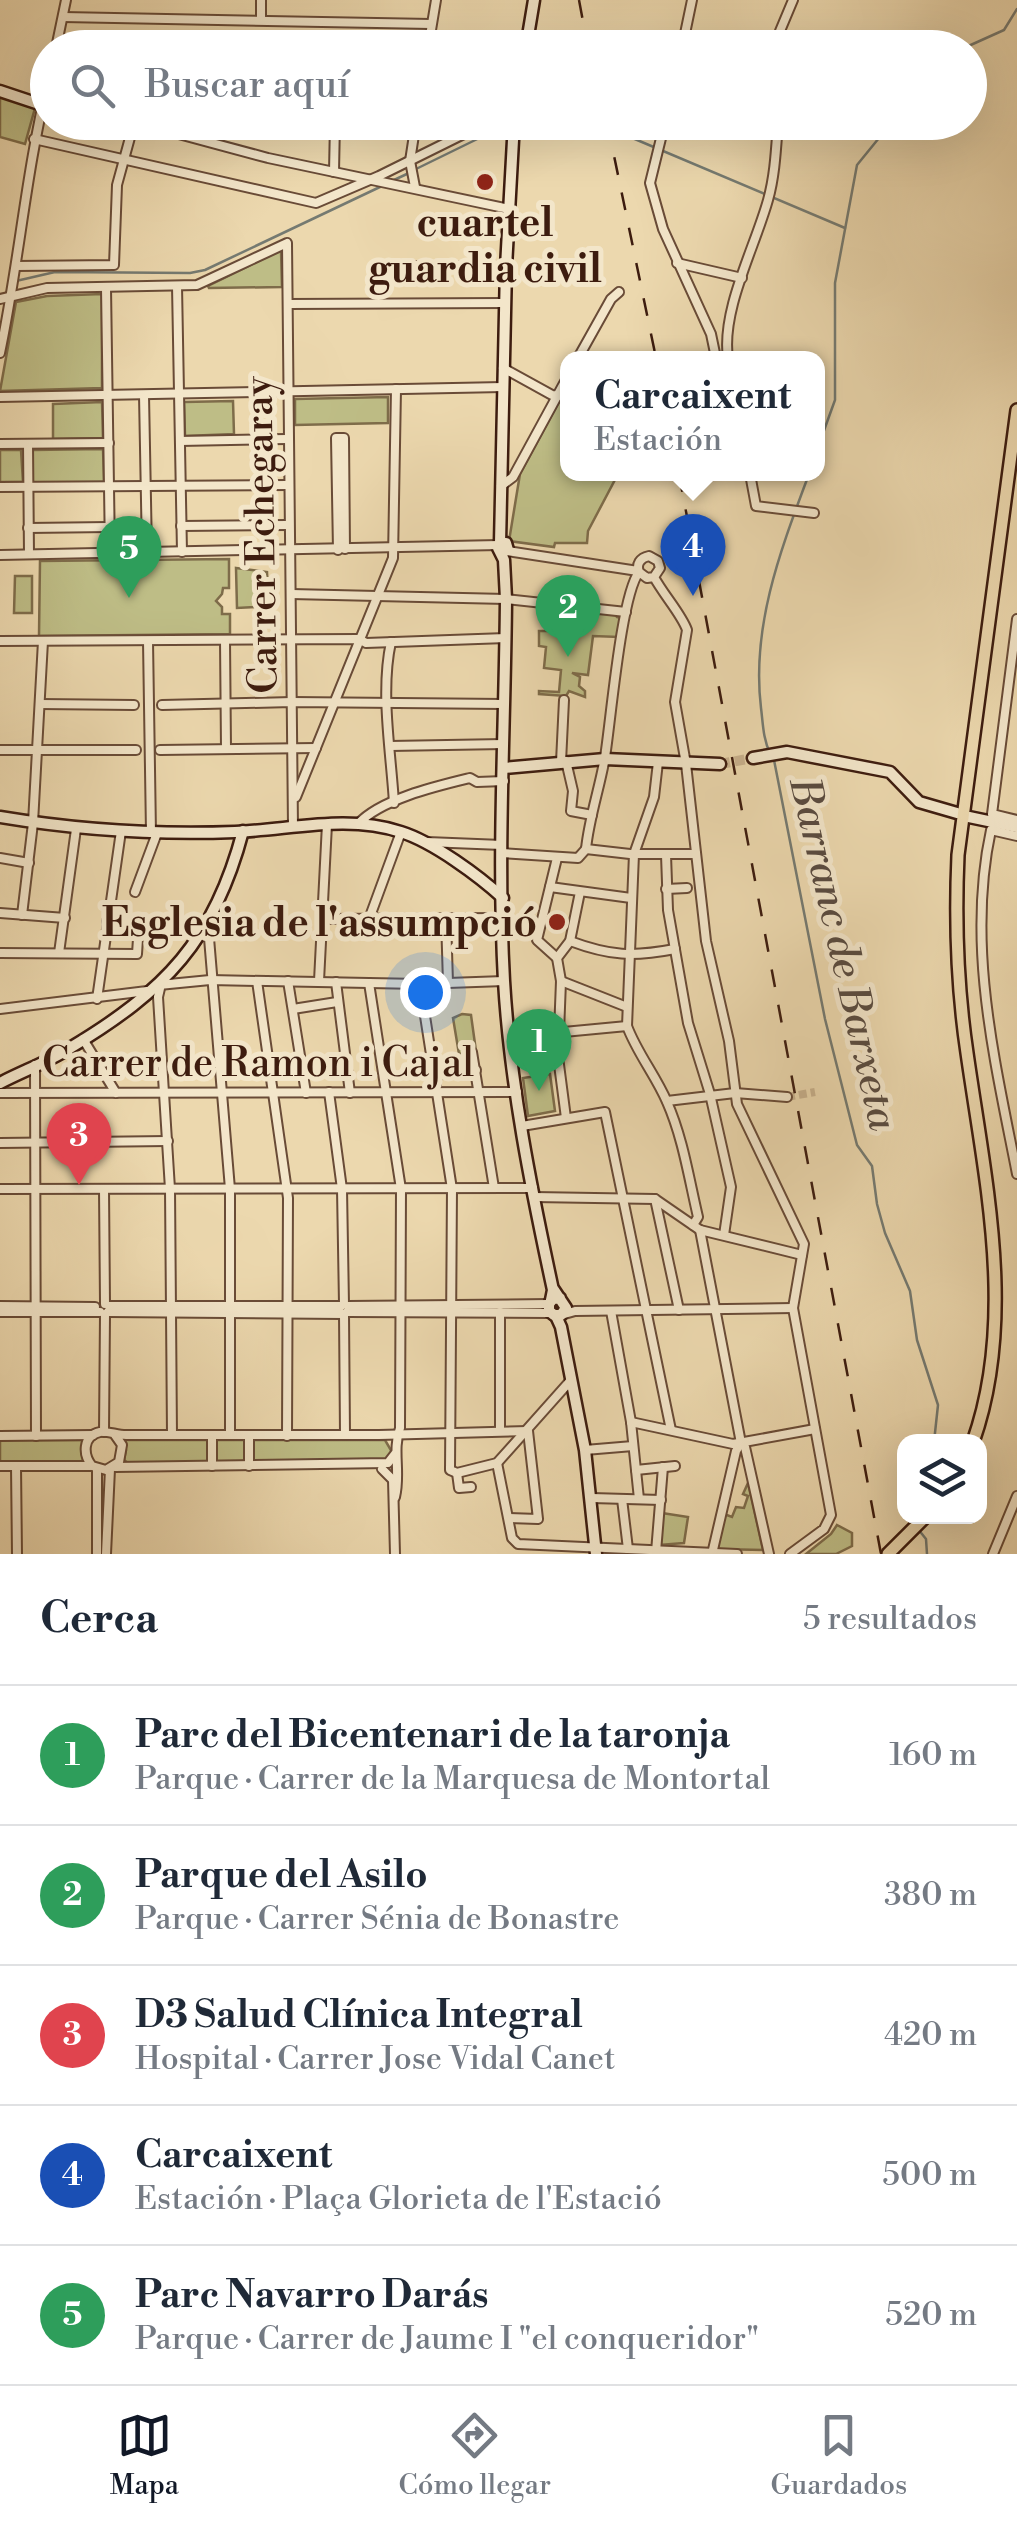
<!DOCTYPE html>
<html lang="es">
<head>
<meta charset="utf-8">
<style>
	body { margin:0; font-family:"Libre Bodoni",serif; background:#f6f6f7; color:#1f2937 }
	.controls { position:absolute; right:30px; bottom:30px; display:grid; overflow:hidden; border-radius:20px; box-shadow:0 10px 40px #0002 }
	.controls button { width:90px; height:90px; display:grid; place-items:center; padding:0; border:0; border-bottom:2px solid #e0e1e3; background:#fff; color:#1f2937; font:50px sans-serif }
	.you { position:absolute; left:425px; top:992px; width:35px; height:35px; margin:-25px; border:8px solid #fff; border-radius:50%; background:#1a73e8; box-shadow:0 0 0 15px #1a73e833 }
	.badge { display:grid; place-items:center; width:65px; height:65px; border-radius:50%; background:#111827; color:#fff; font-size:32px; font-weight:700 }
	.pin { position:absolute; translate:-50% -82px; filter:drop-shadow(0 2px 5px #0008) }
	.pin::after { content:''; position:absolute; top:52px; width:35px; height:30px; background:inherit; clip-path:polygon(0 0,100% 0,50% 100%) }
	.popup { position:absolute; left:560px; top:351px; width:265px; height:130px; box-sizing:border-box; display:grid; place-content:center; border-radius:20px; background:#fff; filter:drop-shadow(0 2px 8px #0005); font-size:32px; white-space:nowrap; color:#747a83 }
	.popup b { font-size:38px; color:#1f2937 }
	.popup::after { content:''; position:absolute; left:50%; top:100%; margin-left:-20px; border:20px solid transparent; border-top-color:#fff }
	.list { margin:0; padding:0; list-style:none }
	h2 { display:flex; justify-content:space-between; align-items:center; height:130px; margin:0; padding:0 40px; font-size:42px }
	h2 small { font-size:32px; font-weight:400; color:#747a83 }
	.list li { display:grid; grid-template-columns:65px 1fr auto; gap:30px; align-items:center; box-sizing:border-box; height:140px; padding:0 40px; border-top:2px solid #e0e1e3 }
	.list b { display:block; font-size:38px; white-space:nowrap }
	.list p { margin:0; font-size:32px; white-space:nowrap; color:#747a83 }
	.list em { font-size:32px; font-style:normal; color:#747a83 }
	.icon { flex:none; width:55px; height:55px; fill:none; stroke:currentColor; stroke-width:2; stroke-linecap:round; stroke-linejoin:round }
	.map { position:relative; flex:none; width:1017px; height:1554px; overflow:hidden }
	.search { position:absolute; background:#fff; box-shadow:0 10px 40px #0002; left:30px; right:30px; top:30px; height:110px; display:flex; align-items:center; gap:25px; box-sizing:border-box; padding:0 35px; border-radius:55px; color:#747a83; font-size:38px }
	.sheet { height:830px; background:#fff }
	nav { display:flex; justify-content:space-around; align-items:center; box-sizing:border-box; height:140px; border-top:2px solid #e0e1e3; background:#fff; font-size:28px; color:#747a83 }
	nav a { display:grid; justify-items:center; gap:5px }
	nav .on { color:#111827 }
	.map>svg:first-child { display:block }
</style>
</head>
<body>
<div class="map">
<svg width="1017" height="1554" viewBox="0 0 1017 1554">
	<rect width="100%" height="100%" fill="#ecd8ae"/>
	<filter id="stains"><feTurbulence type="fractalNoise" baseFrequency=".002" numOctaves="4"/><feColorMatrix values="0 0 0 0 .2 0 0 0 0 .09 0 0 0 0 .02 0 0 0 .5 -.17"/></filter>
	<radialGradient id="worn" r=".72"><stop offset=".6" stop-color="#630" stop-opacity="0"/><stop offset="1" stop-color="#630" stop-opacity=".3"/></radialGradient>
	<g fill="#bebd86" stroke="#7e6c4a" stroke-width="2.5">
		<polygon points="0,95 35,108 25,144 0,137"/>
		<polygon points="281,250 282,287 209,288 208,286"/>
		<polygon points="102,294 102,388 0,391 16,302 47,296"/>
		<polygon points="388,397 388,423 295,425 295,399"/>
		<polygon points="561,398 568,398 568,474 618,474 588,531 587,543 555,543 554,547 509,541 520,474"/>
		<polygon points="233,401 234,434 185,436 184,402"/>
		<polygon points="102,402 103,438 53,439 53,404"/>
		<polygon points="103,449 104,482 32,483 32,450"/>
		<polygon points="0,450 21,450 23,482 0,482"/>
		<polygon points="229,559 229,588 223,588 222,594 216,601 222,607 222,614 230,614 230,634 39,636 40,561"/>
		<polygon points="236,568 267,572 268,595 255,596 255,607 237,608"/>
		<polygon points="15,576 32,576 32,613 14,613"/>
		<polygon points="550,607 617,613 617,617 621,618 619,637 593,636 588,675 572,673 580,677 579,686 585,691 585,697 569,691 566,696 539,694 539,691 559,692 561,670 544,668 546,647 539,646 539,631 549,631"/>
		<polygon points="462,1014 471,1015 476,1051 459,1054 453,1018"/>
		<polygon points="550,1074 555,1111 528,1116 523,1078"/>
		<polygon points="0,1440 85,1440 85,1462 0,1463"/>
		<polygon points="123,1440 385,1440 392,1452 390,1459 128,1463 124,1460 126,1450"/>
		<polygon points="748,1483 763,1550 717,1549 724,1514 732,1517 736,1507 744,1508 748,1496 743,1494"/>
		<polygon points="662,1513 688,1517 684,1543 659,1545"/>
		<polygon points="837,1525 852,1533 852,1546 836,1554 806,1554 831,1534"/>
	</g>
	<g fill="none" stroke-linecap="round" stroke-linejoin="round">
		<g stroke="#757a71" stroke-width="2.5">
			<polyline points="964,48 1004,30 1017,9"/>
			<polyline points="596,122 598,123"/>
			<polyline points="630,137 845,228"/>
			<polyline points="416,169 508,124"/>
			<polyline points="394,180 409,173"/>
			<polyline points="16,281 55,272 190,273 205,270 382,186"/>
			<polyline points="818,447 835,400 835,283 857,165 892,122"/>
			<path d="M 770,753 C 763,739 763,723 761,708 C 751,626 781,549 809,474"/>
			<polyline points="774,760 825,1019 857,1145 872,1166 877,1204 885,1233 910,1291 917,1340 938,1405 934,1442"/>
			<polyline points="904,1492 904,1506"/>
			<polyline points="918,1529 926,1539 927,1554"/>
		</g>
		<polyline stroke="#c9b28e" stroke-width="8" stroke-dasharray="8 4" stroke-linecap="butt" points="787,1097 815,1092"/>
		<polyline stroke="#c9b28e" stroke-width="10" stroke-dasharray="10 5" stroke-linecap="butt" points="720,764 753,758"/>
		<g stroke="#694b37" stroke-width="12">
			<g id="street">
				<polyline points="63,17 431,24"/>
				<polyline points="261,20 261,0"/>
				<polyline points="56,48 66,0"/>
				<polyline points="428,48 436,0"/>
				<polyline points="682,48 692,0"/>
				<polyline points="778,48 780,31 793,0"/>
				<polyline points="134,122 268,158 509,209"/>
				<polyline points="665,122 650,183 663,229 711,334 716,358"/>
				<polyline points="34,139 316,203 379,176 488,122"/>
				<polyline points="334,172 335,122"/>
				<polyline points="415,187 410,161 416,122"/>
				<polyline points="677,263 742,278"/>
				<polyline points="16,266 114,265 117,185 134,123"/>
				<polyline points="400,266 506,267"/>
				<polyline points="177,286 182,552"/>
				<polyline points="106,288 110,553"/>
				<polyline points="0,299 47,288 197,285 287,243 293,827"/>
				<polyline points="288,304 505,303"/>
				<path d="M 0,353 C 19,263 26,171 48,82"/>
				<polyline points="578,358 611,299 619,292"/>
				<path d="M 728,358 C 721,310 755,247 768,200 C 775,175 776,149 778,122"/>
				<polyline points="503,368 552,395 568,396"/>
				<polyline points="144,395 147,553"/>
				<polyline points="0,397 503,387"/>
				<polyline points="180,441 287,439"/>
				<polyline points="0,444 109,443"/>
				<polyline points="28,444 29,554"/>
				<polyline points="750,474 756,506 814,513"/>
				<polyline points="501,486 513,477 568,376"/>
				<polyline points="0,487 288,485"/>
				<polyline points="181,526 288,525"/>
				<polyline points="28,528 110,527"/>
				<polyline points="338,550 336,438 344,438 345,549"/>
				<polyline points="507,551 638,571"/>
				<polyline points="0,555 499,545"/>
				<path d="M 654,577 L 647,578 L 639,572 C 636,564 640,558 649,556 L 658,561 L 660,568 L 654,577 C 663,594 682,615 687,630 L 675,702 L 686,764 L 706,941 L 729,1041 L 737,1104 L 804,1244 L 793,1308 L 831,1515 L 824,1529 L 790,1554"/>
				<polyline points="291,594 506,599 626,612"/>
				<polyline points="1017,619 992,814 1017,820"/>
				<polyline points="225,640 226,749"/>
				<polyline points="0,641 359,639 366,643 506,638"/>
				<polyline points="148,641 151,833"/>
				<path d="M 391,642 C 380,692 391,752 394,803"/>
				<polyline points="40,704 134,705"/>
				<polyline points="162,705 292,702 504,704"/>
				<polyline points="390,746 504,744"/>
				<polyline points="0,750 136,750"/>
				<polyline points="160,750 316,748"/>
				<polyline points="566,761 573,791 571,811 592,815"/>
				<polyline points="561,762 564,700"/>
				<path d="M 658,762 L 654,797 L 634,854 L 627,1026 C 637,1053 656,1076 667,1102 C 683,1138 689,1179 698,1217 L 693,1225"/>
				<polyline points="296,797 393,558 396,389"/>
				<path d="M 358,824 C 381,799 437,786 470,778 L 477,782 L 504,781"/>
				<path d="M 1017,836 L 991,830 C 966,945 995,1061 1017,1174"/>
				<polyline points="427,842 502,845"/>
				<path d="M 586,849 C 589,818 600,787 605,757 C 611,720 621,596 639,572"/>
				<polyline points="586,849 630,854 696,854"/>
				<polyline points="502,853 578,858 586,849"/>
				<polyline points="666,855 668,910 688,1023 710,1094 731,1187 724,1235"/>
				<polyline points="0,858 29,863"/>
				<polyline points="550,887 631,898"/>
				<polyline points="666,889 687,888"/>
				<polyline points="135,892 157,833"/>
				<polyline points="0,913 65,918"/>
				<polyline points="22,915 33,823 43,641"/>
				<polyline points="446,918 448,983"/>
				<polyline points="321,919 504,918"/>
				<polyline points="369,919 401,832"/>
				<polyline points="107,921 208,926 230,1189 230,1435"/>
				<path d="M 570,941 C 610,956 633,957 675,949"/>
				<polyline points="0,953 137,954 139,923"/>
				<polyline points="59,953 76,829"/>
				<polyline points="557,958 537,940 557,858"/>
				<polyline points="257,981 288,1198 287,1436"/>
				<polyline points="288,981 306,1093"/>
				<polyline points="319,981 327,824"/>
				<polyline points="561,981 627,1007"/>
				<polyline points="336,982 350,1093"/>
				<path d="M 369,983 L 401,1189 L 400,1428 C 392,1450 401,1473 395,1497"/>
				<polyline points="161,984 158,997 170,1189 172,1435"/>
				<polyline points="420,984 452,1189 450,1470 457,1473 497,1463 571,1380"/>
				<polyline points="159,985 210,980 420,984 504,981"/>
				<polyline points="97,999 121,831"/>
				<polyline points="0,1009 147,991"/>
				<polyline points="293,1009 337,1002"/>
				<polyline points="559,1033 561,981 557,958 570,941 580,892"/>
				<polyline points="555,1034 566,1118"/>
				<polyline points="511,1037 627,1026"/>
				<polyline points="83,1039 116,1093"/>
				<polyline points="472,1052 494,1188"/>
				<polyline points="35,1065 36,1436"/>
				<polyline points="435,1075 476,1070"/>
				<polyline points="329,1092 342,1189 344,1304 339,1308"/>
				<polyline points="0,1093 517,1092"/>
				<polyline points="667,1101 735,1093 787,1097"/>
				<polyline points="522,1126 605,1112 671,1430"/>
				<polyline points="0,1143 168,1141"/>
				<polyline points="0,1189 533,1188"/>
				<polyline points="104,1189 105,1304"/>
				<polyline points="534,1197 655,1199 700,1230 802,1255"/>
				<polyline points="655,1199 679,1310"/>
				<polyline points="700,1230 741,1443 745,1447 769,1554"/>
				<polyline points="0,1306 95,1307"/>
				<polyline points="109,1306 340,1306"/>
				<polyline points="348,1306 549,1304"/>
				<polyline points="611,1311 631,1422 639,1499"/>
				<polyline points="0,1312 100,1312"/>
				<polyline points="108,1312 344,1314"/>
				<polyline points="348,1312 550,1313"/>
				<polyline points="561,1315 575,1311 793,1308"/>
				<polyline points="631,1422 733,1444 815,1429"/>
				<polyline points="500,1430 500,1312"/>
				<polyline points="104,1432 105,1314"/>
				<path d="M 115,1435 L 122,1445 L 119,1462 L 106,1470 L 92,1466 C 83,1455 82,1436 100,1432 C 108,1431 117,1435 126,1435 L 379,1435 L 528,1431 L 538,1519 L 509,1518"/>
				<polyline points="212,1435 212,1466"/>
				<polyline points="345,1435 344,1314 347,1312"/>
				<polyline points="0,1436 93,1435"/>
				<polyline points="249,1436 249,1466"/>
				<polyline points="585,1450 633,1446"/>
				<polyline points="497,1463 512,1538 518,1544 737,1554"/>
				<polyline points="0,1466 90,1466"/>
				<polyline points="16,1466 17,1554"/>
				<polyline points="115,1467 388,1463 395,1454"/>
				<polyline points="382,1469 393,1480 395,1554"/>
				<polyline points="636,1470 675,1466"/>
				<polyline points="457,1473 459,1488 471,1487"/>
				<polyline points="592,1498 661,1500"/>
				<polyline points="622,1499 628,1549"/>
				<polyline points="656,1552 663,1467"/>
				<polyline points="97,1554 97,1469"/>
				<polyline points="106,1554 110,1469"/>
				<polyline points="712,1554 736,1451 741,1443"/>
				<polyline points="993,1554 1017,1496"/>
			</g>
		</g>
		<g stroke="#3d1c0f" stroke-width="15">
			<g id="secondary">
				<polyline points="526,48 534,0"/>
				<polyline points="0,91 42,105"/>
				<polyline points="500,543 506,267 514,122"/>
				<path d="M 501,552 L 508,550 L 506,543 L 500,543 L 498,548 L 504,560 L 506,599 C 505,726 497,854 504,981 C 510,1084 531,1188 553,1290 L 551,1300"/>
				<polyline points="753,758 787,752 890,772 919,802 957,813"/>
				<polyline points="504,768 605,759 720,764"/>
				<path d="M 0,817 C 78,830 156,835 235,832 C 290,830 347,814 401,832 C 433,842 479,876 503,898"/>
				<polyline points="969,817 1017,827"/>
				<path d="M 0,1083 C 23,1071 48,1062 70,1048 C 165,991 214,941 243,831"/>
				<polyline points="554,1290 566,1308 561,1315 554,1315 549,1311 549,1304 553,1299 560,1298"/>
				<polyline points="556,1316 561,1327 585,1450 596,1554"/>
			</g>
		</g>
		<g stroke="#3d1c0f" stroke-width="16">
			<g id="primary">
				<path d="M 973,1442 C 1017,1318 985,1180 967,1053 C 957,986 955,922 958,855 L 1017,410"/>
				<polyline points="888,1554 926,1516"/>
			</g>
		</g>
		<use href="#street" stroke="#f3e6ca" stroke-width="8"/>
		<use href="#secondary" stroke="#f3e6ca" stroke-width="10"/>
		<use href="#primary" stroke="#ecd8ae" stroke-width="11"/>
		<g stroke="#3d1c0f" stroke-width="2.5" stroke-dasharray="18 18" stroke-linecap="butt">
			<polyline points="579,0 588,48"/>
			<polyline points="607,122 656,358"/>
			<polyline points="679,474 881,1554"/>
		</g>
	</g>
	<g fill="#8f2418" stroke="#f3e6ca" stroke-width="4">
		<circle cx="485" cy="182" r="10"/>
		<circle cx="557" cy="922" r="10"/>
	</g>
	<g text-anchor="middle" stroke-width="10" stroke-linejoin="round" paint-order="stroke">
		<g font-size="40" font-weight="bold" fill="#3d1c0f" stroke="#f3e6ca">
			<text x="485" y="236">cuartel<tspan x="485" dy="46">guardia civil</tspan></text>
			<text x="537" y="936" text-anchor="end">Esglesia de l'assumpció</text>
		</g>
		<g font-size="40" fill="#3d1c0f" stroke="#f3e6ca">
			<text transform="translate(260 535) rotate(-91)" y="14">Carrer Echegaray</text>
			<text x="258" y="1076">Carrer de Ramon i Cajal</text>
		</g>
		<g font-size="42" font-style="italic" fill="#594b40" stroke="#f3e6ca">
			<text transform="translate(845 953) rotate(77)" y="15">Barranc de Barxeta</text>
		</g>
	</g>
	<rect width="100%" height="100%" filter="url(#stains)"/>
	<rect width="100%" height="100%" fill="url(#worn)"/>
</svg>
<div class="controls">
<button><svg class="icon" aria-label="layers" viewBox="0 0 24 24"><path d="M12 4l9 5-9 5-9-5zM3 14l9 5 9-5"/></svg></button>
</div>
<div class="you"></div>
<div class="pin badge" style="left:539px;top:1091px;background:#2e9e5b">1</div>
<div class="pin badge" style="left:568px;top:657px;background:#2e9e5b">2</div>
<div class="pin badge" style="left:79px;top:1185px;background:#e0444e">3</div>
<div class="pin badge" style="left:693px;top:596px;background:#1a4fb4">4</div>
<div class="popup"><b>Carcaixent</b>Estación</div>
<div class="pin badge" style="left:129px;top:598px;background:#2e9e5b">5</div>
<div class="search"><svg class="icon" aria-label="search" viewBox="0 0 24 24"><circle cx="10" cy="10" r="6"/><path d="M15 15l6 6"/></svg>Buscar aquí</div>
</div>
<section class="sheet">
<h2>Cerca<small>5 resultados</small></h2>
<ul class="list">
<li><span class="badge" style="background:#2e9e5b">1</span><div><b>Parc del Bicentenari de la taronja</b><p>Parque · Carrer de la Marquesa de Montortal</p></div><em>160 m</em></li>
<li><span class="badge" style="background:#2e9e5b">2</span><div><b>Parque del Asilo</b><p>Parque · Carrer Sénia de Bonastre</p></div><em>380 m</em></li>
<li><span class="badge" style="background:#e0444e">3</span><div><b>D3 Salud Clínica Integral</b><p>Hospital · Carrer Jose Vidal Canet</p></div><em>420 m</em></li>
<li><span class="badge" style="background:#1a4fb4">4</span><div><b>Carcaixent</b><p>Estación · Plaça Glorieta de l'Estació</p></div><em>500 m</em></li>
<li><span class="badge" style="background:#2e9e5b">5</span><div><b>Parc Navarro Darás</b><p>Parque · Carrer de Jaume I &quot;el conqueridor&quot;</p></div><em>520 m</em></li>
</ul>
</section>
<nav>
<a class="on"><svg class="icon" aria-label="map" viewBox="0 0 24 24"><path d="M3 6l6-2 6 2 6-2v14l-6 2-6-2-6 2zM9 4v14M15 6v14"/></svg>Mapa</a>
<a><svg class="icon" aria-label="directions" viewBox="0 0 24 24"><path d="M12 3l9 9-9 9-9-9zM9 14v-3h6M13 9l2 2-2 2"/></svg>Cómo llegar</a>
<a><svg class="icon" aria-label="saved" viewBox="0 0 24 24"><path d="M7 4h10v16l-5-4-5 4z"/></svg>Guardados</a>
</nav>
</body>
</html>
